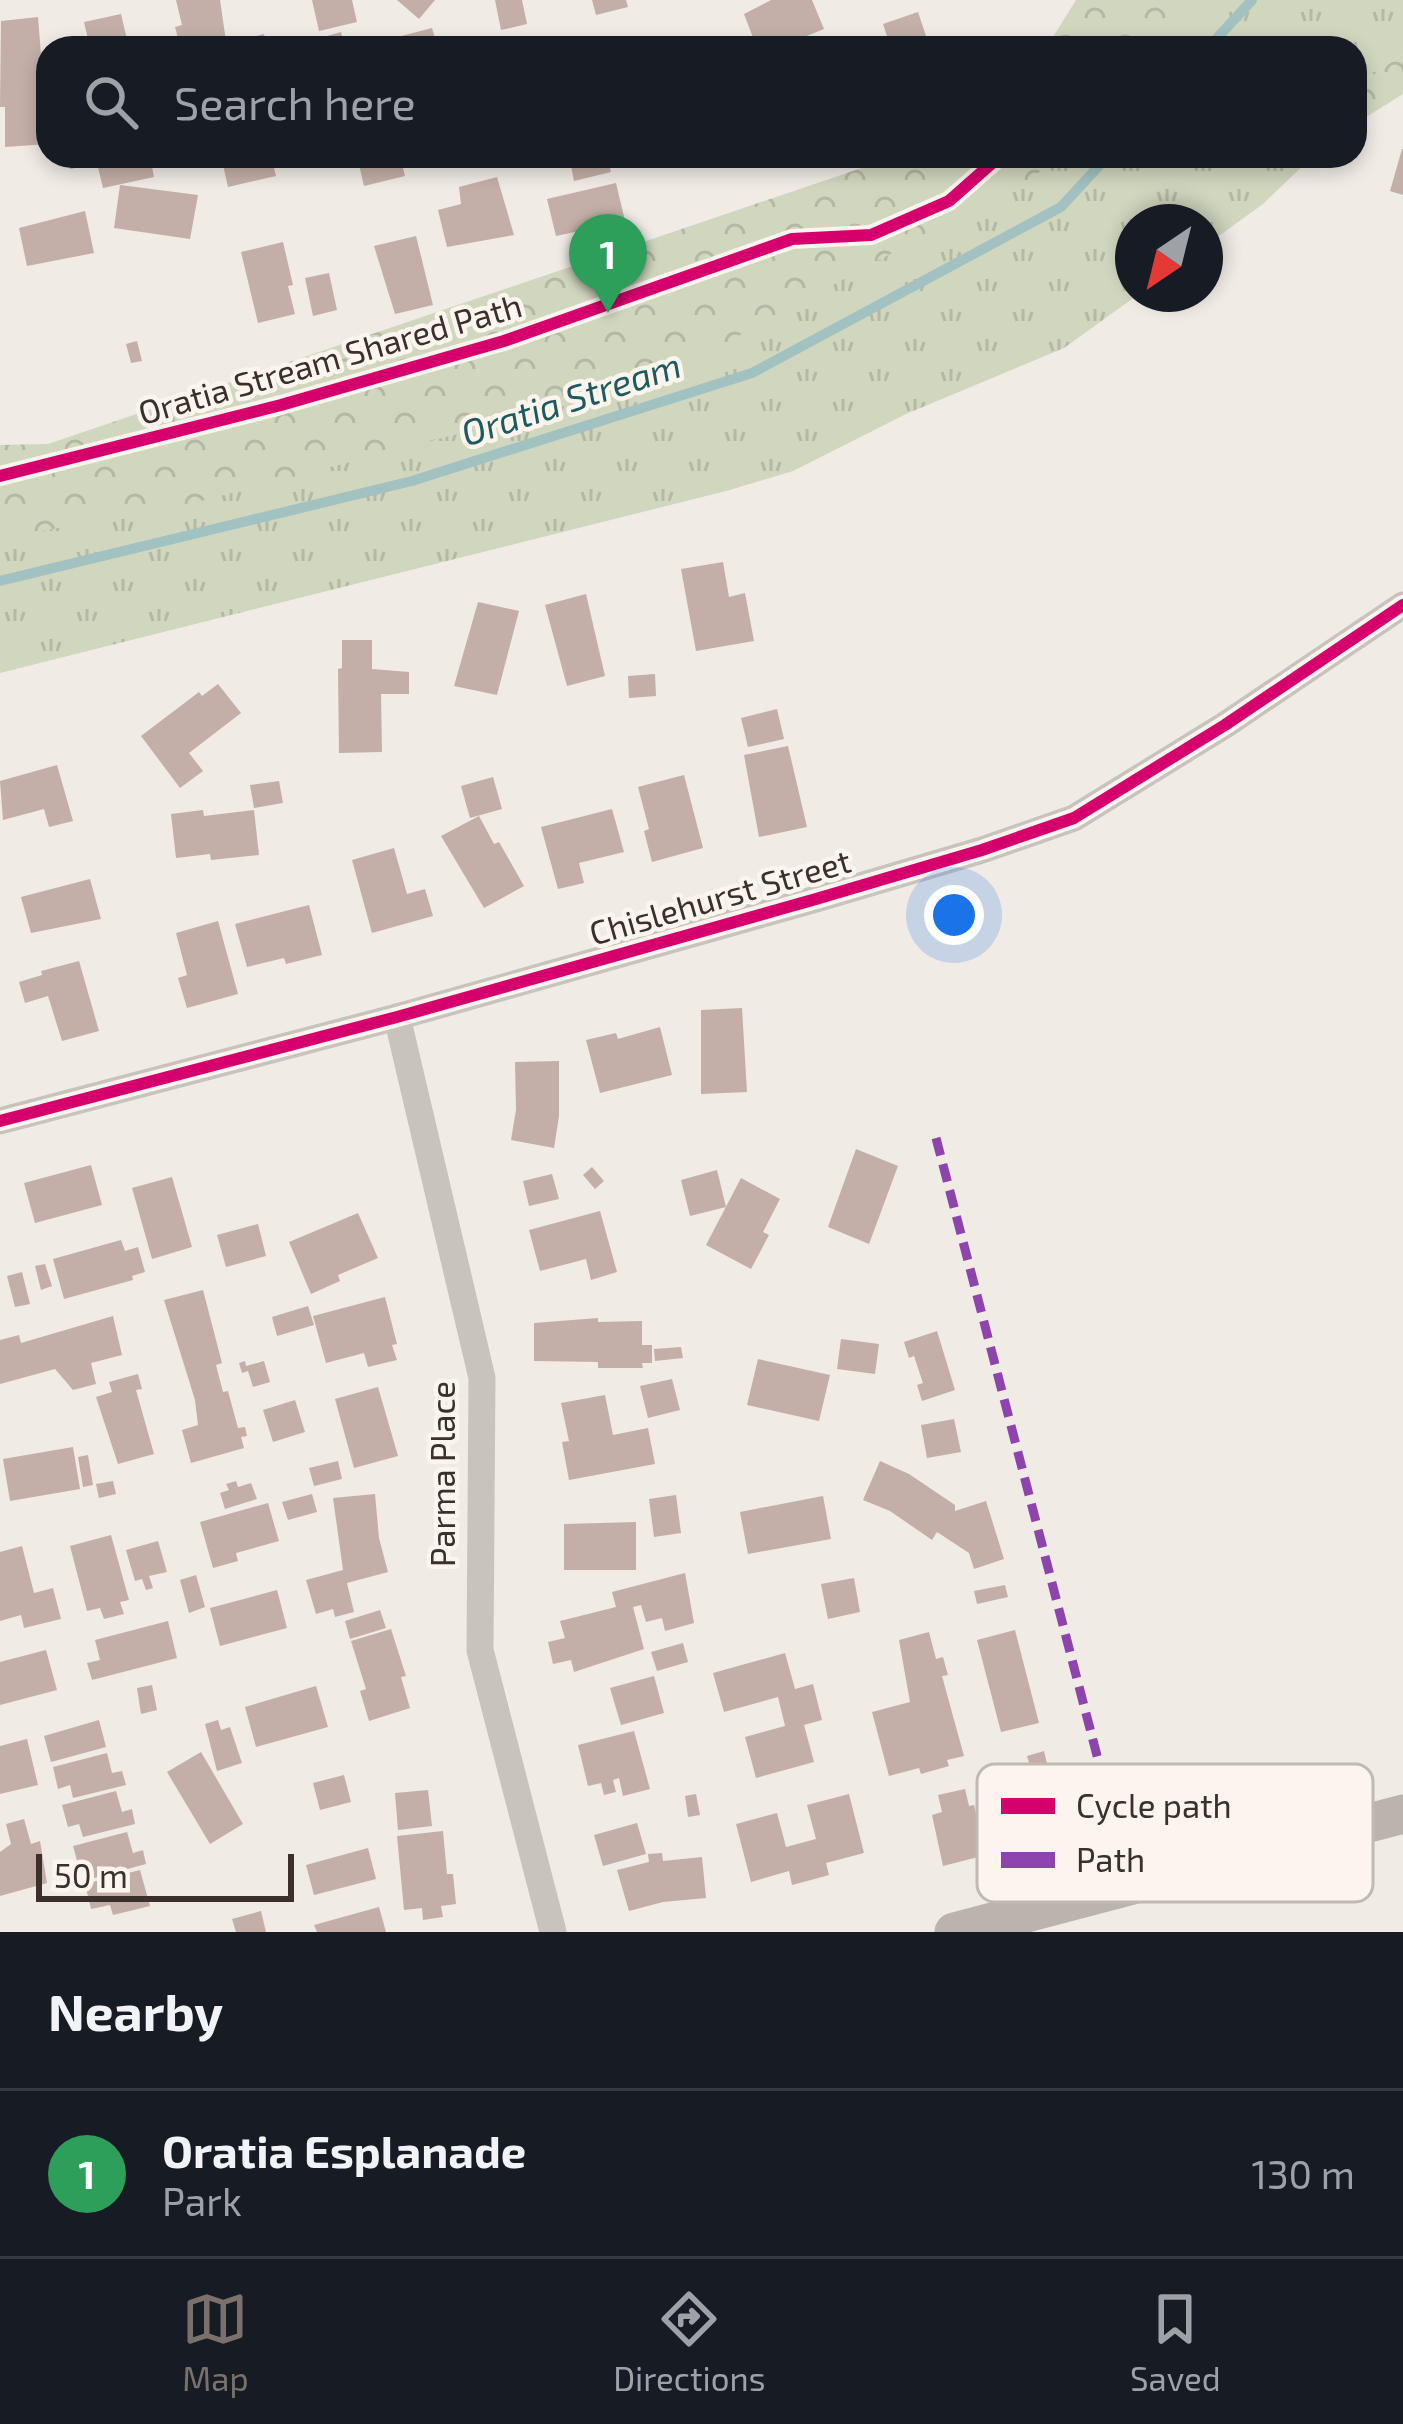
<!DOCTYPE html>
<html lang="en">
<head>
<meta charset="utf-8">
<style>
	body { margin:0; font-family:"Exo 2",sans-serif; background:#242831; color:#f1f3f6 }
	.compass { position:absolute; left:1115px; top:204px; width:108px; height:108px; border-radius:50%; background:#171b24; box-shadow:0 6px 18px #0003; rotate:215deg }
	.scale { position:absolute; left:36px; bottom:30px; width:258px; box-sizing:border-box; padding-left:12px; border:6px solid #3b302b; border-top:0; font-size:33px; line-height:42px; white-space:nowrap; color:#3b302b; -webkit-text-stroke:9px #fbf5ee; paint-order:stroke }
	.you { position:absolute; left:954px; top:915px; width:42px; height:42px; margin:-30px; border:9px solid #fff; border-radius:50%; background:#1a73e8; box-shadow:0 0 0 18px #1a73e833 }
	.badge { display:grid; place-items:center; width:78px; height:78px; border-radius:50%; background:#7a716c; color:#fff; font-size:39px; font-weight:700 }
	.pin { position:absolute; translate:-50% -99px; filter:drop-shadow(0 3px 6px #0008) }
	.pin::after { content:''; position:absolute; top:63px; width:42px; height:36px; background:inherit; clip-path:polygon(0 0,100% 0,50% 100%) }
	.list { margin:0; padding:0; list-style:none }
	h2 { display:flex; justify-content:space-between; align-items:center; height:156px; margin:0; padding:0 48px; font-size:51px }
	h2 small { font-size:39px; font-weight:400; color:#9ea1a6 }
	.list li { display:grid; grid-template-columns:78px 1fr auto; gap:36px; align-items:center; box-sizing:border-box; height:168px; padding:0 48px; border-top:3px solid #363941 }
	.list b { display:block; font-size:45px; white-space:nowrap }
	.list p { margin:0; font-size:39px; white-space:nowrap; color:#9ea1a6 }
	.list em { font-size:39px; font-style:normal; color:#9ea1a6 }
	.icon { flex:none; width:66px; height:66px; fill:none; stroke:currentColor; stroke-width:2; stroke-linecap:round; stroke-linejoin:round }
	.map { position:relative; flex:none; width:1403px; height:1932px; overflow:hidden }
	.search { position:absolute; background:#171b24; box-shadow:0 6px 18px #0003; left:36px; right:36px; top:36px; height:132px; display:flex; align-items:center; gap:30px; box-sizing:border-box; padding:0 42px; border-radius:36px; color:#9ea1a6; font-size:45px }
	.sheet { height:324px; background:#171b24 }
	nav { display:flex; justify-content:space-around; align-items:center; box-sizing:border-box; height:168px; border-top:3px solid #363941; background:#171b24; font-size:33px; color:#9ea1a6 }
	nav a { display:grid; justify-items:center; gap:6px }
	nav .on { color:#7a716c }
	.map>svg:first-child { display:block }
</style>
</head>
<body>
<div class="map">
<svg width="1403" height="1932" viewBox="0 0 1403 1932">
	<defs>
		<pattern id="grass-tufts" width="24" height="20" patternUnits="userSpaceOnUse" patternTransform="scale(3)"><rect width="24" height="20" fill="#d1d6bf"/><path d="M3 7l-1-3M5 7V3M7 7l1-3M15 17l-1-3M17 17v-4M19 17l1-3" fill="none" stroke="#b4b8a4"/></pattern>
		<pattern id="park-crowns" width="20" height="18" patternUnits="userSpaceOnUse" patternTransform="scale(3)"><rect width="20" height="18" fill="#d1d6bf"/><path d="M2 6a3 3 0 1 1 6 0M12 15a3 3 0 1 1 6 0" fill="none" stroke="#b4b8a4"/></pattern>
	</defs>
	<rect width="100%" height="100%" fill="#f0ebe5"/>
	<g fill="url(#grass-tufts)">
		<polygon points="1165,0 1403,0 1403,54 1355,88 1355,48 1118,48"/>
		<polygon points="1015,156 1313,156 1263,204 1205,246 1205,222 1133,222 1133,294 1139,294 1064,348 906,414 793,471 726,491 0,673 0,507"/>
	</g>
	<g fill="url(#park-crowns)">
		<polygon points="1076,0 1213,0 1164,48 1046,48"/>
		<polygon points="1403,54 1403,94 1355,124 1355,88"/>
		<polygon points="897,156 1055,156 1035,176 649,384 201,501 0,539 0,445 48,444"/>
	</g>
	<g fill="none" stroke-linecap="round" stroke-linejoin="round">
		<g stroke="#a1c2c1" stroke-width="10">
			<polyline points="1208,48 1252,0"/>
			<polyline points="0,581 412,481 752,373 1061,207 1108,156"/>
		</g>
	</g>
	<g fill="#c3afa7">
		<polygon points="176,0 220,0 227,48 188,48 185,36 178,38 175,27 182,25"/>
		<polygon points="312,0 352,0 357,22 319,31"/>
		<polygon points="397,0 435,0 419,19"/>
		<polygon points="495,0 522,0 527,24 501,30"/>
		<polygon points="592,0 626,0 628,7 596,15"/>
		<polygon points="771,0 812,0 824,29 787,44 786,40 757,48 744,14"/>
		<polygon points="918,12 930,48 891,48 883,24"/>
		<polygon points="121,14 129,48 90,48 84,22"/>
		<polygon points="38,17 48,144 5,147 5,107 0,107 1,21"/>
		<polygon points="432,28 438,48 392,48 390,39"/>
		<polygon points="341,32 345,48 288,48 288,47"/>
		<polygon points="264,34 267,48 242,48 240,40"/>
		<polygon points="1402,149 1403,149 1403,195 1390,191"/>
		<polygon points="67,156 90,156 91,165 70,169"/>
		<polygon points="128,156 150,156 154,177 103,188 97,163"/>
		<polygon points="221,156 271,156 276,176 228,187"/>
		<polygon points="357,156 400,156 405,176 364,186"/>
		<polygon points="569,156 607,156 611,172 574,181"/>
		<polygon points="497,177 514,235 447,247 438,210 461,204 459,187"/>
		<polygon points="616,183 626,225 585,235 584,230 556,236 547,199"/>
		<polygon points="120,185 198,195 190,239 114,228"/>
		<polygon points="85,211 94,253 27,266 19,228"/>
		<polygon points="416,236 433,305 395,314 374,246"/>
		<polygon points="283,242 293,285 288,286 295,314 258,323 241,252"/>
		<polygon points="329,273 337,310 313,316 305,278"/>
		<polygon points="137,341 142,361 131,363 126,344"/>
		<polygon points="723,562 729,597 745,593 754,641 696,651 681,569"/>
		<polygon points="586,594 605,676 567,686 545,605"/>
		<polygon points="478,602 519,611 497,695 454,686"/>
		<polygon points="342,640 372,640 372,669 409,672 409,694 381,694 382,752 339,753 338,669 342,668"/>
		<polygon points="655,674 656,696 629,698 628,676"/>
		<polygon points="218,684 241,713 189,753 203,771 180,788 141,736 199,692 202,696"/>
		<polygon points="777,709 784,739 748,747 741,718"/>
		<polygon points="788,746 807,827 759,837 744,755"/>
		<polygon points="57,765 73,821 49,827 44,809 3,820 0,781"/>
		<polygon points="684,775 703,848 652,862 644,831 649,829 638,787"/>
		<polygon points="493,777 502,809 470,818 461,786"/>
		<polygon points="279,781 283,803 254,808 250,785"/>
		<polygon points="612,809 624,852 579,863 584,883 558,889 541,827"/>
		<polygon points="203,810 204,816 254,810 259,855 211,860 210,854 176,858 171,814"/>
		<polygon points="479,816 494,844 499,842 524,886 484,908 441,836"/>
		<polygon points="394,848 407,894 425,889 433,916 372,933 352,860"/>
		<polygon points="90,879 101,919 31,933 21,897"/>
		<polygon points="309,905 322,955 286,964 284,958 247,967 235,924"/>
		<polygon points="218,921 238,994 187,1008 178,978 187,975 176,933"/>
		<polygon points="79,961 99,1031 62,1041 48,996 25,1003 19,982 42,975 41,971"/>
		<polygon points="742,1008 747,1092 701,1094 701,1010"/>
		<polygon points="660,1027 672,1075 600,1093 586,1040 616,1033 618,1039"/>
		<polygon points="559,1061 559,1116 554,1148 511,1140 516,1110 515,1062"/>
		<polygon points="856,1149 898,1166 869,1244 828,1227"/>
		<polygon points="91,1165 102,1205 35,1223 24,1183"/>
		<polygon points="592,1167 604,1181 595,1189 583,1175"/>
		<polygon points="717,1170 726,1207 690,1216 681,1180"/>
		<polygon points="552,1174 559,1199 529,1206 523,1181"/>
		<polygon points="172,1177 192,1247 152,1259 132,1188"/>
		<polygon points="741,1178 780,1199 763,1232 769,1235 751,1269 706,1245"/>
		<polygon points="600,1211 617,1272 591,1280 586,1259 540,1271 529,1230"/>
		<polygon points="358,1213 378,1258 338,1275 340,1281 311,1294 289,1242"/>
		<polygon points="258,1224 266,1256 226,1267 217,1235"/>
		<polygon points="121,1240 125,1251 138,1247 145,1272 132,1276 133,1280 64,1299 53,1259"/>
		<polygon points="45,1264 52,1286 41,1290 35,1266"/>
		<polygon points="22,1272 30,1304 15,1307 7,1276"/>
		<polygon points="203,1290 222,1363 216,1365 223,1392 228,1391 238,1428 245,1427 247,1436 241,1437 244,1448 191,1463 182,1430 198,1425 195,1400 164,1300"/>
		<polygon points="385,1297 397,1344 392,1345 397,1360 368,1367 364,1353 326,1363 313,1316"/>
		<polygon points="308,1306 314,1325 277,1336 272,1317"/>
		<polygon points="113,1316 122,1355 91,1363 96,1384 73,1390 55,1369 0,1384 0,1340 19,1335 21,1343"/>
		<polygon points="598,1318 598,1322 642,1321 642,1345 652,1345 652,1363 642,1363 643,1368 598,1368 598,1362 534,1361 534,1323"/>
		<polygon points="937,1331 955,1390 922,1401 917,1385 923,1383 914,1356 909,1358 904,1342"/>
		<polygon points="841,1339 879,1344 875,1374 837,1369"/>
		<polygon points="681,1347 683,1358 655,1361 654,1349"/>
		<polygon points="758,1359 830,1375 819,1421 747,1405"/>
		<polygon points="245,1361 246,1366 264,1361 270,1382 253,1387 248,1371 242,1373 239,1363"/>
		<polygon points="138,1374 142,1389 136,1390 154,1454 118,1464 96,1397 112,1392 109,1382"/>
		<polygon points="672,1379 680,1410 648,1418 640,1386"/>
		<polygon points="378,1387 398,1456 354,1468 335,1399"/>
		<polygon points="605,1395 613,1435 648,1428 655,1464 569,1480 562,1442 569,1441 561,1403"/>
		<polygon points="295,1400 305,1432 273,1442 263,1410"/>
		<polygon points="954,1419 961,1452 927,1458 921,1425"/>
		<polygon points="73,1447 80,1489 10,1501 3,1459"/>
		<polygon points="88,1455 93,1485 83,1487 78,1457"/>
		<polygon points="338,1461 342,1479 314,1486 309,1468"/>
		<polygon points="880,1461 909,1474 955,1505 955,1511 986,1501 1004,1559 974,1569 969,1553 937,1532 932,1540 890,1511 863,1500"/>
		<polygon points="113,1481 116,1494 99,1498 96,1484"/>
		<polygon points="236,1481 238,1487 251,1483 257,1499 225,1509 220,1493 229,1490 226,1484"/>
		<polygon points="312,1494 317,1512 288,1520 282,1502"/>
		<polygon points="375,1494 379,1538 388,1572 347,1583 354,1612 335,1617 333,1609 316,1614 306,1580 343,1570 333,1498"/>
		<polygon points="676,1495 681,1533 654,1537 649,1499"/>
		<polygon points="823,1496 831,1539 748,1554 740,1512"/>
		<polygon points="268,1503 279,1541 236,1553 238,1561 213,1568 200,1522"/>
		<polygon points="636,1522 636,1570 564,1570 564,1524"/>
		<polygon points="111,1535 129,1600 120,1602 124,1614 104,1619 100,1608 87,1611 70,1546"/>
		<polygon points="158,1541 167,1572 149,1576 153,1588 146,1590 142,1579 135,1581 126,1550"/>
		<polygon points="22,1546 34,1593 53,1588 61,1619 24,1628 21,1615 0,1621 0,1552"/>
		<polygon points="685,1573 694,1623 665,1631 662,1618 646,1622 641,1605 633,1607 644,1649 574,1672 571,1660 553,1664 548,1642 565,1638 560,1621 616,1607 612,1592"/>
		<polygon points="196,1575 205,1607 189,1613 180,1580"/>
		<polygon points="854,1578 860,1612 828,1619 821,1584"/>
		<polygon points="1005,1585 1008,1597 977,1604 974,1591"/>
		<polygon points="277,1590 287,1628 220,1646 210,1608"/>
		<polygon points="380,1610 386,1628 350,1639 345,1621"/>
		<polygon points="168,1621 177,1658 92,1680 87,1663 100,1660 95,1640"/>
		<polygon points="391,1629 406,1676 401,1677 410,1708 369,1721 360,1691 366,1689 351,1641"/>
		<polygon points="1015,1630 1039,1723 1001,1732 977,1640"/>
		<polygon points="929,1632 936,1659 943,1657 948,1675 942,1676 964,1756 947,1760 949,1766 921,1774 919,1768 889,1776 872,1712 910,1702 899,1640"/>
		<polygon points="683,1643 688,1662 657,1671 651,1652"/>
		<polygon points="46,1650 57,1690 0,1705 0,1662"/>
		<polygon points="785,1653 795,1689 813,1684 822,1720 804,1725 814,1762 756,1778 745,1737 785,1726 778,1697 724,1712 713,1673"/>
		<polygon points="654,1676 664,1713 621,1725 610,1688"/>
		<polygon points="152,1685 157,1710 141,1714 137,1688"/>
		<polygon points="316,1686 328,1727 256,1747 245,1707"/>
		<polygon points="99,1720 106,1747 51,1762 44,1736"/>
		<polygon points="218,1720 221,1730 230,1727 242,1763 217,1771 205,1724"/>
		<polygon points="634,1731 650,1789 623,1796 619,1778 613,1780 616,1792 604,1795 601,1783 588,1786 578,1745"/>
		<polygon points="27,1739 38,1785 0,1794 0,1746"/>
		<polygon points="1044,1751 1048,1768 1053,1767 1064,1807 1029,1816 1018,1777 1032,1773 1027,1756"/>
		<polygon points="201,1752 243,1824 210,1844 167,1772"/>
		<polygon points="107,1753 112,1773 122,1771 126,1785 73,1798 70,1785 58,1789 53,1767"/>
		<polygon points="344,1775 351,1802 320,1810 313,1783"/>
		<polygon points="965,1789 969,1806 974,1805 986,1855 943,1866 932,1815 942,1812 938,1795"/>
		<polygon points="428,1790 432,1826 398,1830 395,1793"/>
		<polygon points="116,1791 122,1812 132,1809 135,1824 83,1837 79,1824 68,1827 62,1805"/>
		<polygon points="696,1794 700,1815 688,1817 685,1796"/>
		<polygon points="849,1794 864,1853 826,1863 829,1875 811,1880 792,1885 789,1871 751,1882 736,1824 777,1813 786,1847 816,1839 807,1805"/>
		<polygon points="24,1819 31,1844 40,1841 47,1883 0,1896 0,1852 11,1844 6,1824"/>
		<polygon points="637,1823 646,1854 603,1866 594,1835"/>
		<polygon points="443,1831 447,1874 453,1874 456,1904 441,1906 443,1917 423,1920 422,1908 404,1910 397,1836"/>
		<polygon points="127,1832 133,1853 143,1850 146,1864 94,1878 90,1865 79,1868 73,1846"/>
		<polygon points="368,1848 376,1879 314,1895 306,1865"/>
		<polygon points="662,1853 663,1861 702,1857 706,1898 663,1902 629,1911 617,1870 649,1862 648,1854"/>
		<polygon points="140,1870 150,1906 113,1915 110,1905 91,1909 85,1884"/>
		<polygon points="379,1907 386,1932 317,1932 314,1925"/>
		<polygon points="261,1911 266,1932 236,1932 232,1919"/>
	</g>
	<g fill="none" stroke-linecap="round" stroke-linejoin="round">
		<g stroke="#c9c3be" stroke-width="27">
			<polyline points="397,1017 482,1378 480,1650 553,1932"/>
			<polyline points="0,1121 397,1017 816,899 982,850 1074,818 1225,725 1403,605"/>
		</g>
		<polyline stroke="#bab3ae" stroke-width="39" points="954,1932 1403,1814"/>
		<polyline stroke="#8e44ad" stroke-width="9" stroke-dasharray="18 9" stroke-linecap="butt" points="936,1138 1131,1886"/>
		<g stroke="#fbf5ee" stroke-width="20">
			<g id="cycleway">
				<polyline points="0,476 281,405 504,341 792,239 871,235 949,201 1000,156"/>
				<polyline points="0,1121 397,1017 816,899 982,850 1074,818 1225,725 1403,605"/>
			</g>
		</g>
		<use href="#cycleway" stroke="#d6006c" stroke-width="12"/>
	</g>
	<g text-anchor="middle" stroke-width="9" stroke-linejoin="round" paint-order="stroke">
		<g font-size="33" fill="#3b302b" stroke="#fbf5ee">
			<text transform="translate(330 359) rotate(-16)" y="12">Oratia Stream Shared Path</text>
			<text transform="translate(720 897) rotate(-16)" y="12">Chislehurst Street</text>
			<text transform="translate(443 1474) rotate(-90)" y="12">Parma Place</text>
		</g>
		<g font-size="36" font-style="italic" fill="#1f5a5e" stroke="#fbf5ee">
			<text transform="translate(571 399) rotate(-18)" y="13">Oratia Stream</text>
		</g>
	</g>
	<rect x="977" y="1764" width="396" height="138" rx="18" fill="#fbf5ee" stroke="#c1bab4" stroke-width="3"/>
	<rect x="1001" y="1798" width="54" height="16" fill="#d6006c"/>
	<rect x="1001" y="1852" width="54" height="16" fill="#8e44ad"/>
	<g font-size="33" fill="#3b302b">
		<text x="1076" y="1818">Cycle path</text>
		<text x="1076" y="1872">Path</text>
	</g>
</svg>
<svg class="compass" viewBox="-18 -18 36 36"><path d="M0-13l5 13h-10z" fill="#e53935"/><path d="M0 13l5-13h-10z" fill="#9ea1a6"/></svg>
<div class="scale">50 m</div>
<div class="you"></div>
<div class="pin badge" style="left:608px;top:313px;background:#2e9e5b">1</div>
<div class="search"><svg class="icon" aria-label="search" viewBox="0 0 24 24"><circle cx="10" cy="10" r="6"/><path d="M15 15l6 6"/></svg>Search here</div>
</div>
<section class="sheet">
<h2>Nearby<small></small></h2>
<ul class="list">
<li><span class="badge" style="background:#2e9e5b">1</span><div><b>Oratia Esplanade</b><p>Park</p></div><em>130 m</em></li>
</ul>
</section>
<nav>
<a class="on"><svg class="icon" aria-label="map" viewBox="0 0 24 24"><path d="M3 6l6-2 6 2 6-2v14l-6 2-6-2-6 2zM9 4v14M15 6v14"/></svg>Map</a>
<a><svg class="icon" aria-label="directions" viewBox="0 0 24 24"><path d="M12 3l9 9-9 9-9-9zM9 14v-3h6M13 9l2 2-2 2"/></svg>Directions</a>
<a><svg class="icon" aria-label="saved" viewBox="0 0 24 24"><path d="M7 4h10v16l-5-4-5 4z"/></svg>Saved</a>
</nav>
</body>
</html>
